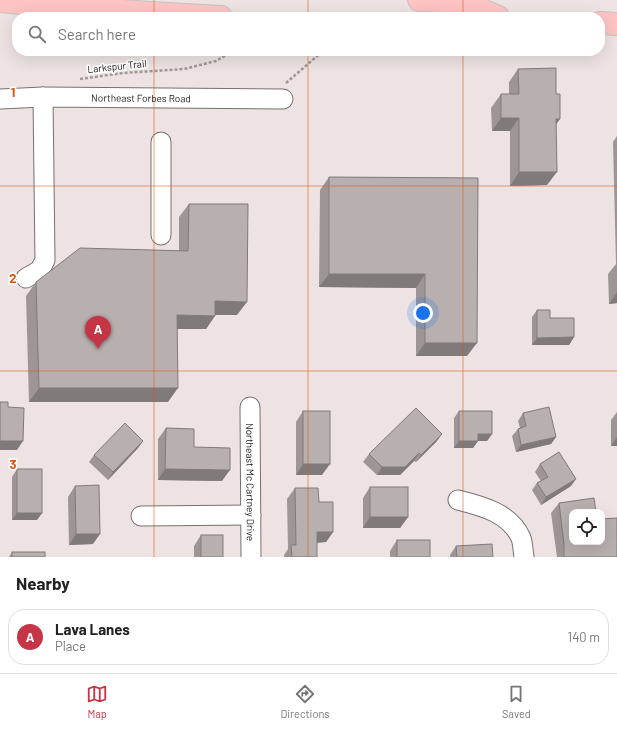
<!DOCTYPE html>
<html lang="en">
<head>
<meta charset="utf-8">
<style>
	body { margin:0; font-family:Barlow,sans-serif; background:#f6f6f6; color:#222 }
	.controls { position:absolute; right:12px; bottom:12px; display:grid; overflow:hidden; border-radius:8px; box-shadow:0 4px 16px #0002 }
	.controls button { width:36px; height:36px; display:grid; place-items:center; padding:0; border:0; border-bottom:1px solid #e0e0e0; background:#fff; color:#222; font:20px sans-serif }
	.you { position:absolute; left:423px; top:313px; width:14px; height:14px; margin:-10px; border:3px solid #fff; border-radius:50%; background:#1a73e8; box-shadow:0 0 0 6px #1a73e833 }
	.badge { display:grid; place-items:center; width:26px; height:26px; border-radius:50%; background:#c53545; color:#fff; font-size:13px; font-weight:700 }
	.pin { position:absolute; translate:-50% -33px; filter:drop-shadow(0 1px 2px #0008) }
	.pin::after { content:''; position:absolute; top:21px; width:14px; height:12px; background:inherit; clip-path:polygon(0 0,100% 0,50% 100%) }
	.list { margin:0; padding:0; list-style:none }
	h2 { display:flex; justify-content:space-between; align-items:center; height:52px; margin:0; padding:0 16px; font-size:17px }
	h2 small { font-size:13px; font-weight:400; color:#767676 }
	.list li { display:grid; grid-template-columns:26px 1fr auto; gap:12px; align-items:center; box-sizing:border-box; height:56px; margin:0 8px 8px; padding:0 8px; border:1px solid #e0e0e0; border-radius:16px }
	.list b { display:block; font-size:15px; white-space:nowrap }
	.list p { margin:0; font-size:13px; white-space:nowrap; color:#767676 }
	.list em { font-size:13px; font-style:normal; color:#767676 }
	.icon { flex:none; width:22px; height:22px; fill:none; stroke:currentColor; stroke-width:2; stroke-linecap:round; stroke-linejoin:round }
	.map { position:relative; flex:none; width:617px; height:557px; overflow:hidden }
	.search { position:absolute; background:#fff; box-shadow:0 4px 16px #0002; left:12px; right:12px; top:12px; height:44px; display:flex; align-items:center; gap:10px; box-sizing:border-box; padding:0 14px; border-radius:16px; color:#767676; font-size:15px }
	.sheet { height:116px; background:#fff }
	nav { display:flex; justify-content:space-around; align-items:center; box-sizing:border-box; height:56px; border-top:1px solid #e0e0e0; background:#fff; font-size:11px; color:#767676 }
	nav a { display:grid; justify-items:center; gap:2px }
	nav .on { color:#c53545 }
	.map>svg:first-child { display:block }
</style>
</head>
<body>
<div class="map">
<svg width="617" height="557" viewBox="0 0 617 557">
	<rect width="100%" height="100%" fill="#ede3e3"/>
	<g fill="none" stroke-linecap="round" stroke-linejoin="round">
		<g stroke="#787070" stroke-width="21">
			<g id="minor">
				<path id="s1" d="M 0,99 L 43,97 L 283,99"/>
				<polyline points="161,235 161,142"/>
				<polyline points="26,278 40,270 45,260 43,97"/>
				<path id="s2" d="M 250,407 L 251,557"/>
				<path d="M 458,500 C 482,506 510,513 521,538 C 523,544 523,551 524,557"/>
				<polyline points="141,516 251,515"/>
			</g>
		</g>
		<g stroke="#c4c3c3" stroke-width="24">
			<g id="major">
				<polyline points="419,0 464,2 498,17"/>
				<path d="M 0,1 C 73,9 147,13 221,17"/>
				<polyline points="600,23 617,24"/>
			</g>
		</g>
		<g stroke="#a09898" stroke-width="2.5" stroke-dasharray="3 2" stroke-linecap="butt">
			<polyline points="80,79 123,73 184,69 216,61 233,51"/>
			<polyline points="286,83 323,51"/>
		</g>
		<use href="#minor" stroke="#fff" stroke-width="19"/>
		<use href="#major" stroke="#fec3c3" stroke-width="22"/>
	</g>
	<g fill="#9e9696">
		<polygon points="518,69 556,124 547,185 510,186 510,131 492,131 491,108 501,94 509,94 509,82"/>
		<polygon points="617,136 617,303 609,304 608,274 616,264 613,142"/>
		<polygon points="329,177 478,178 467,356 416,356 416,288 319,287 320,190"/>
		<polygon points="189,204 237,315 215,315 206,329 177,329 168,402 29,402 26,296 36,282 179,251 179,217"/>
		<polygon points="537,310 574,337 569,345 532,345 532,317"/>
		<polygon points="303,411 322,475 296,475 296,422"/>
		<polygon points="459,411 492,434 487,441 478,441 473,448 454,448 454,418"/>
		<polygon points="617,412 617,446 611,446 611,420"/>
		<polygon points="523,413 556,437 551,444 516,452 512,436 518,429 520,428 518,421"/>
		<polygon points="166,428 194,447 222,481 158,480 158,439"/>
		<polygon points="143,441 138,448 108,480 89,462 94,455"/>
		<polygon points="437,441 416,462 414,461 400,475 377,475 363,462 369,454"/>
		<polygon points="540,464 571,486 541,505 532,490 537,483 541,481 535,472"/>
		<polygon points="17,469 42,513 37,520 12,520 12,477"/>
		<polygon points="75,486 93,544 69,545 68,497"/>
		<polygon points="370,487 408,517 400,528 363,528 363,498"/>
		<polygon points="295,488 319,502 333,532 326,542 317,543 317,557 284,557 284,555 288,549 287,499"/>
		<polygon points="559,503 572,542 617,557 557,557 551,513"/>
		<polygon points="201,535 223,557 194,557 194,546"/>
		<polygon points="397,540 430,557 390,557 390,551"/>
		<polygon points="456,546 493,557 450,557 450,555"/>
		<polygon points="12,552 45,557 9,557"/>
	</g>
	<g fill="#817a7a">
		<polygon points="501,118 519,118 510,131 492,131"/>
		<polygon points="556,119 560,119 551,132"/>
		<polygon points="519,172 557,172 547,185 510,186"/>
		<polygon points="329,274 425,274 416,288 319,287"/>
		<polygon points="617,292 617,303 609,304"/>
		<polygon points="215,301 247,302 237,315 206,315"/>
		<polygon points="177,315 215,316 206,329 168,329"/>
		<polygon points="574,337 569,345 532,345 537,338"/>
		<polygon points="425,343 477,343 467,356 416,356"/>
		<polygon points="39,388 178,388 168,402 29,402"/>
		<polygon points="442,434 437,441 416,462 421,455"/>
		<polygon points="478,434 492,434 487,441 478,441 473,448 454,448 459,441"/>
		<polygon points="556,437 551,444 516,452 521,445"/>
		<polygon points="617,437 617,446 611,446"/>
		<polygon points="0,441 23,441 17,450 0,450"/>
		<polygon points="143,441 138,448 108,480 113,472"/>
		<polygon points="419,453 414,461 400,475 377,475 382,467"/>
		<polygon points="303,464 330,464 322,475 296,475"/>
		<polygon points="165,469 230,470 222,481 158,480"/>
		<polygon points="576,479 571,486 541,505 546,497"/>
		<polygon points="17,513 42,513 37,520 12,520"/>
		<polygon points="370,517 408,517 400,528 363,528"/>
		<polygon points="317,532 333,532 326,542 310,543"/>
		<polygon points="76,534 100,534 93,544 69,545"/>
	</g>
	<g fill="#b8afaf" stroke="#817a7a">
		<polygon points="556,68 556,94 560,94 560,119 556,119 557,172 519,172 519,118 501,118 501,94 519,94 518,69"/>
		<polygon points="329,177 478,178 477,343 425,343 425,274 329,274"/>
		<polygon points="189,204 248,204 247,302 215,301 215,316 177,315 178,388 39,388 36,282 80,248 188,251"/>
		<polygon points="537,310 550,310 550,318 574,318 574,337 537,338"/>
		<polygon points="0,402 8,402 8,407 24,408 23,441 0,441"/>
		<polygon points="549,407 556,437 521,445 518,429 526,426 523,413"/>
		<polygon points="416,408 442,434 421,455 419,453 405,467 382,467 369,454"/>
		<rect x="303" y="411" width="27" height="53"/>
		<polygon points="459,411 492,411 492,434 478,434 478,441 459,441"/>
		<polygon points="125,423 143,441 113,472 94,455"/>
		<polygon points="166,428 194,429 194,447 230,448 230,470 165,469"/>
		<polygon points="559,452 576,479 546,497 537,483 548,477 540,464"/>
		<rect x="17" y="469" width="25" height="44"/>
		<polygon points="99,485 100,534 76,534 75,486"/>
		<rect x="370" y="487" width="38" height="30"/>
		<polygon points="295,488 318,488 319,502 333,502 333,532 317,532 317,557 292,557 291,545 296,545"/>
		<polygon points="594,498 596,512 572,512 572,542 602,542 602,519 617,518 617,557 564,557 564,544 559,503"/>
		<rect x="201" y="535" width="22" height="22"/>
		<rect x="397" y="540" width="33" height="17"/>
		<polygon points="492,544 493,557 457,557 456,546"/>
		<rect x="12" y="552" width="33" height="5"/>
	</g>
	<path fill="none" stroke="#de560d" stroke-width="1" stroke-opacity="0.55" d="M 154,0 L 154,17M 308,0 L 308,17M 463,0 L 463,17M 154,51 L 154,557M 308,51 L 308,557M 463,51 L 463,557M 0,186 L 617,186M 0,371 L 617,371"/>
	<g text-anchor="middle" stroke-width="3.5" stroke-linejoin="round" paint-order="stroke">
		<g font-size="10" fill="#1b1717" stroke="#fff">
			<text transform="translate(117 66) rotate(-6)" y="4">Larkspur Trail</text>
			<text dy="4" stroke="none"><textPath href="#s1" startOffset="141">Northeast Forbes Road</textPath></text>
			<text dy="4" stroke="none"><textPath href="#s2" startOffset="75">Northeast Mc Cartney Drive</textPath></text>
		</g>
	</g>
	<g font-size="13" text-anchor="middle" font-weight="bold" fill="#de560d" stroke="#fff" stroke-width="3.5" stroke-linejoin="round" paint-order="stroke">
		<text x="13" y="97">1</text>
		<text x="13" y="283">2</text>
		<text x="13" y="469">3</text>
	</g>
</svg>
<div class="controls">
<button><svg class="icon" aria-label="locate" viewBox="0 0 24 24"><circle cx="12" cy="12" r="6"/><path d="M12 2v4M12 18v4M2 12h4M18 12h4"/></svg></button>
</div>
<div class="you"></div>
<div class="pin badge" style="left:98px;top:349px">A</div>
<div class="search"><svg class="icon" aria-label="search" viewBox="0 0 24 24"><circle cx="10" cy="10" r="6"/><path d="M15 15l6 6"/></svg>Search here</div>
</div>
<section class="sheet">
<h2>Nearby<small></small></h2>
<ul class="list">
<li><span class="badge">A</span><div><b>Lava Lanes</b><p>Place</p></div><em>140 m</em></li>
</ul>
</section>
<nav>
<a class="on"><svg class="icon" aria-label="map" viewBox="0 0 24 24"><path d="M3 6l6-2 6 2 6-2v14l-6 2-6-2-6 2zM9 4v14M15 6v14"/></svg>Map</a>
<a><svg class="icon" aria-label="directions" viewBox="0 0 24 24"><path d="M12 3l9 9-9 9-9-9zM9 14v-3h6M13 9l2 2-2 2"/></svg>Directions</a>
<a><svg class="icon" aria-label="saved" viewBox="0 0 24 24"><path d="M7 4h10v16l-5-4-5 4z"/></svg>Saved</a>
</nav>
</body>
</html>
